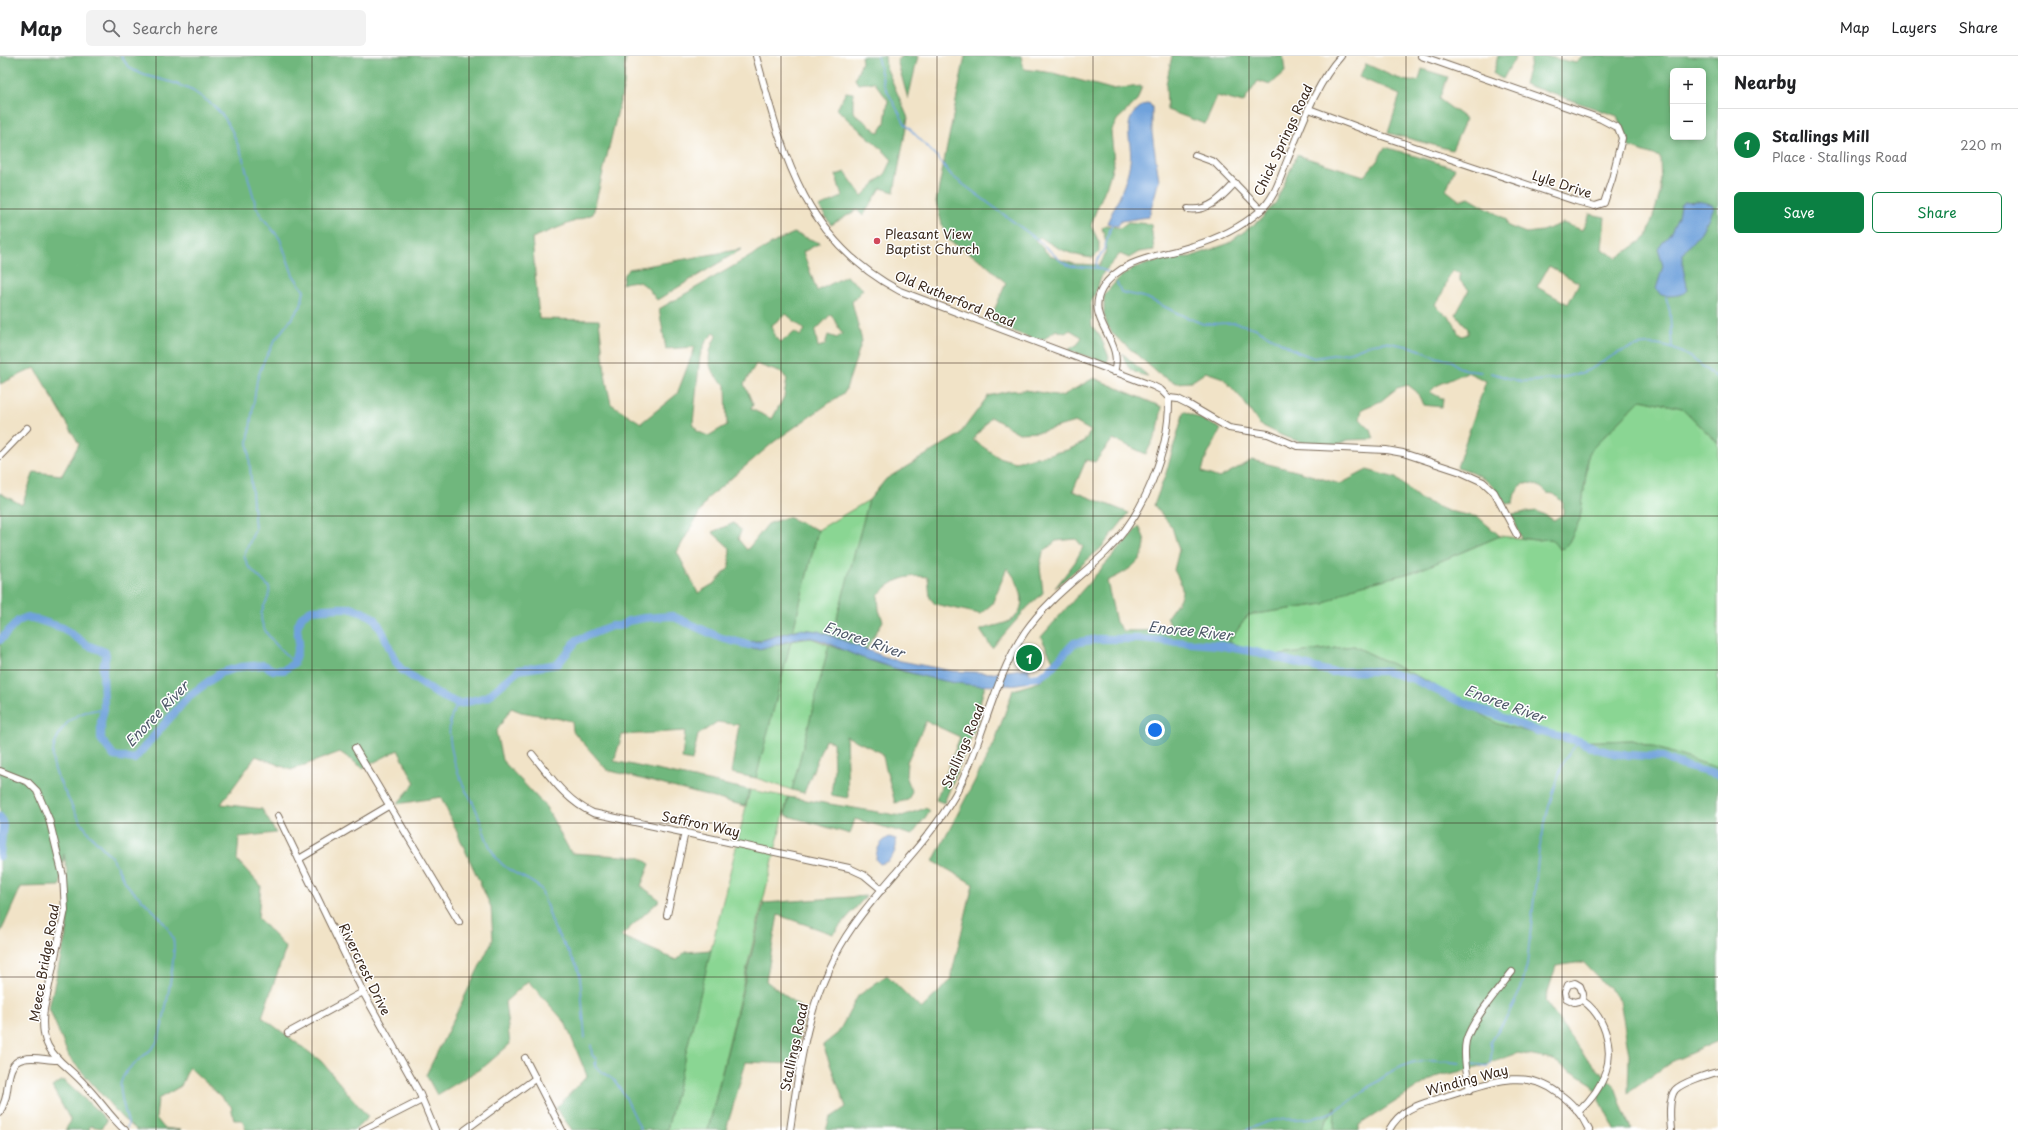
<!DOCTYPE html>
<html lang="en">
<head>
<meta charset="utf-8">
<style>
	body { margin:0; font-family:"Playpen Sans",sans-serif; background:#f2f2f2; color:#202124 }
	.controls { position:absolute; right:12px; top:12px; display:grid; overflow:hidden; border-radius:6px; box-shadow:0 2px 6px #0003 }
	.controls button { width:36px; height:36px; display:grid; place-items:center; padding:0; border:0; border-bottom:1px solid #e0e0e0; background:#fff; color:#202124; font:20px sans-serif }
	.you { position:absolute; left:1155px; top:674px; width:14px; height:14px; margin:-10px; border:3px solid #fff; border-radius:50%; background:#1a73e8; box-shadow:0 0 0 6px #1a73e833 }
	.badge { display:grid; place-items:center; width:26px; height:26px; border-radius:50%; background:#0b8043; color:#fff; font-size:13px; font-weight:700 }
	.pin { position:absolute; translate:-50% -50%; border:2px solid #fff; box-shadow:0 1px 4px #0006 }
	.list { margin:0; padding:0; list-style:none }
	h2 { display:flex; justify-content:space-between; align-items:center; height:52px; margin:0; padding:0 16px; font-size:17px }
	h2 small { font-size:13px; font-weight:400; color:#757577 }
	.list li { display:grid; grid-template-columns:26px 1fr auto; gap:12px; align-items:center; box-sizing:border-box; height:72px; padding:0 16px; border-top:1px solid #e0e0e0 }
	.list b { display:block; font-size:15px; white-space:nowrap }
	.list p { margin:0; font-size:13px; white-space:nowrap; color:#757577 }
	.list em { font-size:13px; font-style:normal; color:#757577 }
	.actions { display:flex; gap:8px; padding:12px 16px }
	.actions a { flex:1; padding:9px 0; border:1px solid #0b8043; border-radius:6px; text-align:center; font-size:14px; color:#0b8043 }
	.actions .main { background:#0b8043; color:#fff }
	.icon { flex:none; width:22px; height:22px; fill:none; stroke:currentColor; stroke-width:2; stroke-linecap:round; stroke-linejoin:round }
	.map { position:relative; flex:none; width:1718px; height:1074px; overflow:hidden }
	header { display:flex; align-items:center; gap:24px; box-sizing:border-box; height:56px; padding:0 20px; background:#fff; border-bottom:1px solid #e0e0e0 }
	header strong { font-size:19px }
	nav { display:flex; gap:22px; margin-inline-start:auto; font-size:14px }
	.search { width:280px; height:36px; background:#f2f2f2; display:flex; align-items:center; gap:10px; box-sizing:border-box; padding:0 14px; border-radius:6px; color:#757577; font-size:15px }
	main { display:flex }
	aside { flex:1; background:#fff }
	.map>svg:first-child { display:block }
</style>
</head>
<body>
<header>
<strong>Map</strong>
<div class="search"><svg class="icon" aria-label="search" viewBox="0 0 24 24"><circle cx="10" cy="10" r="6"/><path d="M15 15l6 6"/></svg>Search here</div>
<nav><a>Map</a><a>Layers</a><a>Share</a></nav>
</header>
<main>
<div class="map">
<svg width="1718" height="1074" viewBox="0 0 1718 1074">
	<rect width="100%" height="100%" fill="#fff"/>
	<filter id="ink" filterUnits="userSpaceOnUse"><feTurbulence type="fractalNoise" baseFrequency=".025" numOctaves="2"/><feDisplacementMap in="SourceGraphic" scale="8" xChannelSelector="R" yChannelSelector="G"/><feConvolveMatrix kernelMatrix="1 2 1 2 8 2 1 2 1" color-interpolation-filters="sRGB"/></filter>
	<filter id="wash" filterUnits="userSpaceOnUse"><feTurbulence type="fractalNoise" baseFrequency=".012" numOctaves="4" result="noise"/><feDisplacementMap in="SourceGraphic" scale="16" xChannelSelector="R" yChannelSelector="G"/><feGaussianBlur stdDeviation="0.9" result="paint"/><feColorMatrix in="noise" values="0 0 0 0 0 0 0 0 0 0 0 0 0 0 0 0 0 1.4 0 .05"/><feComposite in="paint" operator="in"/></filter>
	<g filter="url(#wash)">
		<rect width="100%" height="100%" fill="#f1e3c7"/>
		<g fill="#8ad693" stroke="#628058">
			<polygon points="1641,343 1682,352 1718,387 1718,712 1633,684 1567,686 1498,668 1427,625 1354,590 1271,600 1229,586 1248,559 1324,548 1351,532 1417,515 1500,480 1535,484 1551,483 1569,486 1580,463 1589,396"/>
			<path d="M 869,444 L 832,580 C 820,576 806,571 793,575 L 818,474 Z"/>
			<polygon points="811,582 829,589 792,734 756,722 791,585"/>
			<polygon points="750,734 788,741 708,1074 667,1074"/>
			<polygon points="1336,1050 1334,1074 1321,1074"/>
		</g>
		<g fill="#6fb77d" stroke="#55704e" fill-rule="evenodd">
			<path d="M 0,0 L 628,0 L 625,6 L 624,29 L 593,158 L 532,182 L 539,263 L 599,264 L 606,324 L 611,348 L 641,367 L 677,338 L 695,291 L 666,293 L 659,253 L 777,185 L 794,177 L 820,187 L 803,196 L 817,235 L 846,220 L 863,233 L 852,246 L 862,285 L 845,336 L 775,385 L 708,442 L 677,496 L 698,537 L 715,527 L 729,512 L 730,492 L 712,476 L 734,467 L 741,475 L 738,483 L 747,494 L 768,468 L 787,461 L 818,474 L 793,575 L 760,585 L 741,586 L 758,593 L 791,585 L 756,722 L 731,717 L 739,669 L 717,666 L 698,679 L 692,705 L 682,703 L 685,675 L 622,679 L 614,705 L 750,734 L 745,750 L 607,714 L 573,675 L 572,665 L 521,656 L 511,652 L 496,676 L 502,704 L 546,751 L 571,797 L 639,801 L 650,808 L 641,830 L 660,844 L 621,880 L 676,904 L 685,896 L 711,894 L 667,1074 L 572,1074 L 556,1052 L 587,1020 L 565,966 L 528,925 L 505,946 L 510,988 L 485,1010 L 437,1039 L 426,1019 L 493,883 L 491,851 L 441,741 L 397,748 L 415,727 L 398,694 L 363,712 L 340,696 L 291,714 L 256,700 L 221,748 L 262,753 L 276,777 L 239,781 L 237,804 L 261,830 L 258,862 L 286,892 L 262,961 L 321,1005 L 368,1061 L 355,1074 L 246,1074 L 242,1064 L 234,1064 L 231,1050 L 189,1011 L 181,1030 L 158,1043 L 156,1062 L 164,1072 L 181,1074 L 137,1074 L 122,1062 L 69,1001 L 49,952 L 67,874 L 67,817 L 64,798 L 60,830 L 21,831 L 0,878 L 0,437 L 22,449 L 34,416 L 62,419 L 79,388 L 35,312 L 0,328 ZM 786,258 L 805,274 L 800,280 L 795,276 L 781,286 L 774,279 L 772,269 ZM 831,258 L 842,278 L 837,282 L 828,279 L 825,289 L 818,291 L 815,275 ZM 715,276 L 717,279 C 705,299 706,316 726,329 L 727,369 L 708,380 L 697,375 L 693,367 L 700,300 L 706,285 ZM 756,308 L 782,317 L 787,323 L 784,341 L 772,363 L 751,353 L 753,348 L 744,328 Z"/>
			<path d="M 861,0 L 885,0 L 886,11 L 908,62 L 894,136 L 881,132 L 863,160 L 857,154 L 831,169 L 819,151 L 842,141 L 836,119 L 845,116 L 862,140 L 886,117 L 892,104 C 875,84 855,72 837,53 L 846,36 L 853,37 L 853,56 L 879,77 L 885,67 L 888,44 L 874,26 L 858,28 L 855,23 L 862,6 Z"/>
			<polygon points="903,0 918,0 908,43 897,4"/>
			<path d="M 965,0 L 1021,0 L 1024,13 L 1053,17 L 1111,33 L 1142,30 L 1137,45 L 1117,64 L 1111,76 L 1114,106 L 1108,126 L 1094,160 L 1091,170 L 1099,186 L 1099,196 L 1093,202 C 1072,200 1056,192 1040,181 L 1035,184 L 1050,200 L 1074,208 L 1100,209 C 1108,195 1107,187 1102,172 L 1106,169 L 1120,172 L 1128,166 L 1151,168 L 1154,194 L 1139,196 L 1129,202 L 1120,198 L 1103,217 L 1091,247 L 1092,270 L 1100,280 L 1109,301 L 1107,307 L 1068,294 L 1078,288 L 1082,281 L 1070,274 L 1065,277 L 1056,274 L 1043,284 L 1033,283 L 989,266 L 1006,227 L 982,205 L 946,183 L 936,146 Z"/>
			<polygon points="1172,0 1283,0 1285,16 1270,29 1258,25 1243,47 1217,40 1205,68 1167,54 1166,28"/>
			<polygon points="1498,0 1516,0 1503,23 1493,18"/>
			<path d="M 1532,0 L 1544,0 L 1576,7 L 1582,0 L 1718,0 L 1718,387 L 1682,352 L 1641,343 L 1589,396 L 1580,463 L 1569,486 L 1564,492 L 1559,493 L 1551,483 L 1535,484 L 1521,482 L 1512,458 L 1537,455 L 1554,464 L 1563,458 L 1563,447 L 1554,438 L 1547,437 C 1539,428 1525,422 1517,434 C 1514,437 1514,443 1513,447 L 1506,448 C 1491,426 1482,418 1457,411 L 1486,325 L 1467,316 L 1436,330 L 1430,336 L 1443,343 L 1442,351 L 1423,349 L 1417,336 L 1408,329 L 1397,332 L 1381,345 L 1362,353 L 1360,363 L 1371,374 L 1374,383 L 1348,384 L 1337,389 L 1304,387 L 1283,380 L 1259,368 L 1242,343 L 1223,322 L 1206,316 L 1191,326 L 1176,327 L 1160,319 L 1114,279 L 1107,269 L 1104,258 L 1104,239 L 1119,222 L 1134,212 L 1171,201 L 1190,201 L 1227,188 L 1260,164 L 1276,146 L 1297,99 L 1364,120 L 1377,105 L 1385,91 L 1455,112 L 1446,134 L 1459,144 L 1469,141 L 1506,163 L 1508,170 L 1526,177 L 1542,175 L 1563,167 L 1582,174 L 1590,158 L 1605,161 L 1602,193 L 1617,202 L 1647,181 L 1661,134 L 1660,101 L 1629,91 L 1617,60 L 1524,28 ZM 1673,15 L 1703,15 L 1703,81 L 1673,81 ZM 1549,210 L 1579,227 L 1568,248 L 1537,231 ZM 1453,215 L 1460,217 L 1460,225 L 1469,234 L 1456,258 L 1468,273 L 1468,278 L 1462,280 C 1455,276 1457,270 1452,264 C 1446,258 1440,256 1435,248 C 1447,236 1444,224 1453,215 Z"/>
			<path d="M 1366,8 C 1379,13 1406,30 1419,24 L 1422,13 L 1448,21 L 1439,43 L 1466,63 L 1452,94 L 1388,77 L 1400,39 L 1359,21 Z"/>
			<path d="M 742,193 L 657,244 C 645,229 642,221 622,228 L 624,218 L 629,213 Z"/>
			<path d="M 1122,297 L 1148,320 C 1132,317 1127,313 1122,297 Z"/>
			<path d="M 1094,322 L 1162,351 L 1158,374 L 1146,398 L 1113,383 L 1095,406 L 1086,404 L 1073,435 L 1129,457 L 1101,492 L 1055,532 L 1075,506 L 1083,491 L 1076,483 L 1056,485 L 1043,496 L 1040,510 L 1043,537 L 1027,552 L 992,592 L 980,574 C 988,571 1007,568 1013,563 C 1030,549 1019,525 1007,512 L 992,548 L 980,558 L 935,548 L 930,542 L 928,521 C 906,518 893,524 878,539 L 879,554 L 883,565 L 866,594 L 832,580 L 869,444 L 886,423 L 959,379 L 988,340 L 1009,335 L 1025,334 L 1062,340 ZM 991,361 L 1019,377 L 1040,376 L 1075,366 L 1091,375 L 1083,387 L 1067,394 L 1015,406 L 998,401 L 973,384 Z"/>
			<path d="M 1184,355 L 1221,373 L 1205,404 L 1202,416 L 1219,422 L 1252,404 L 1300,416 L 1340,428 L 1367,414 L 1396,422 L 1420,443 L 1448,455 L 1478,461 L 1500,480 L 1417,515 L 1351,532 L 1324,548 L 1248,559 L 1229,586 L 1271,600 L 1354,590 L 1427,625 L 1498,668 L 1567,686 L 1633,684 L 1718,712 L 1718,985 L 1671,1006 L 1628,1037 L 1629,999 L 1620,944 L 1583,906 L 1556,910 L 1545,945 L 1583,998 L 1615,1031 L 1631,1074 L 1615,1074 L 1592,1028 L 1553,1004 L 1518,997 L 1477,1012 L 1434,1021 L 1359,1069 L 1359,1074 L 1334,1074 L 1335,1050 L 1321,1074 L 826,1074 L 830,1062 L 846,1051 L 823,989 L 838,977 L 858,940 L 887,919 L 921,953 L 950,925 L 973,828 L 933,805 L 994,688 L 1013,634 L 1042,625 L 1055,609 L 1041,581 L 1139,470 C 1141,475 1144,481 1145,485 C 1146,507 1122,518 1107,525 L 1116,566 L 1123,575 L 1172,574 L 1167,561 C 1182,539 1188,539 1174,514 L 1179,494 L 1172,471 L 1154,449 L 1166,417 Z"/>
			<polygon points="829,589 905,616 985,629 980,647 980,660 944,747 936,744 960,681 926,665 907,706 906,720 912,735 908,744 895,747 882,697 846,680 848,742 831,739 834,714 833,686 825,684 804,737 792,734"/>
			<polygon points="788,741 902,760 926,752 930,755 912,779 855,763 850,778 785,759"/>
			<polygon points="866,840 833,878 778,859 766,925 803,953 795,1008 746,1006 726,1074 708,1074 764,847"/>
			<polygon points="63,1024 101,1058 107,1065 101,1072 90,1070 89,1074 65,1074 71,1065 52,1031"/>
		</g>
		<g fill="#70a2db" stroke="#56667c">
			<path d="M 1149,47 L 1152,51 L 1152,77 L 1159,124 L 1150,157 L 1148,161 L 1121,165 L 1118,170 L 1107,167 C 1116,148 1127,127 1130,106 C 1133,92 1124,73 1132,60 C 1136,53 1142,49 1149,47 Z"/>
			<path d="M 1697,145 L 1712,148 L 1714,152 L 1701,176 L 1686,193 L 1683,198 L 1683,212 L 1688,234 C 1683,240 1668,241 1661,239 L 1656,233 L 1663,210 L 1658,193 L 1672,174 L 1678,161 L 1680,149 L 1684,146 Z"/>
			<path d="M 799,573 L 818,575 L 891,603 L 952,615 L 994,617 L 1029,612 L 1029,626 C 973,638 913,619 860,601 C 846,596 825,584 812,582 C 801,580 771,591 758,593 L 751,592 L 740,586 L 760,585 Z"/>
			<path d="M 889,781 L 896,783 C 898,794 891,807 880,808 L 876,804 C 876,793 880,786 889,781 Z"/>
		</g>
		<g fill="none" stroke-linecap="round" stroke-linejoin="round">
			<g stroke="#70a2db" stroke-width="1.5">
				<path d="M 121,0 L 127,9 L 133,14 L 144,19 L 174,27 L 193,35 L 213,49 L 224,61 L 232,75 L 242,99 L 256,150 L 260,158 L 280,183 L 293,219 L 304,235 L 301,250 L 275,284 L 263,307 L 257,324 L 248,386 L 255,473 L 244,500 L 248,510 L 269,531 C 271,542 265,545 262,555 C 256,574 282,594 294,607"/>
				<polyline points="877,0 884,29 905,68 937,101 952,120 1038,184 1061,205 1070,210 1097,212 1108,216"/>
				<polyline points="1097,212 1096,207 1104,193 1112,168"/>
				<polyline points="1117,227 1121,236 1147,242 1177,257 1203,268 1235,267 1255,272 1298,296 1314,302 1350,296 1371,288 1385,286 1412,291 1436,301 1452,305 1458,311 1472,315 1481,316"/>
				<polyline points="1666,241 1670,256 1672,292"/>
				<path d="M 1491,317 C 1501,319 1511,324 1520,325 C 1536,326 1565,322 1581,317 C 1595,313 1605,303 1618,297 C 1658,277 1689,296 1718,324"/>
				<path d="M 459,648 C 439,667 455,713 466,735 C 469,740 473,745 475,751 C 483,769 486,791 500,806 C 511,819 529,821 541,833 L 554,872 L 577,910 L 580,920 L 585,982"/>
				<path d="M 104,653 C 86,654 71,659 61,675 C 44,702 56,718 68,742 C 74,754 79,765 88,776 C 95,785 105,793 112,802 C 118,811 122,823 129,831 C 145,848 164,860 173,883 C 177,894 163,979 155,989 C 145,1002 126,1009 121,1026 C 118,1034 126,1058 128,1067 L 127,1072"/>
				<polyline points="591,989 592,999 596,1003 595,1011 615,1025 626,1042 641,1074"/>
				<polyline points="1472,1008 1487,1010 1490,1008 1492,995 1490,986 1507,961 1521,933 1527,909 1539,794 1549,749 1564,704 1579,685"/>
				<path d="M 1247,1074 C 1256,1070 1266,1065 1276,1064 C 1292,1062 1309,1065 1324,1059 C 1357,1048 1385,1010 1420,1005 C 1433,1004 1446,1006 1460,1007"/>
			</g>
			<g stroke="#70a2db" stroke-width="8">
				<polyline points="0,584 18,565 25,562 32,562 63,572 87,589 105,596 106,599 103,612 104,653 101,666 101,683 114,700 134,703 189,640 220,617 240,611 264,609 273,614 284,614 294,607 299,587 297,571 302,560 311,554 340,552 353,552 369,559 375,563 383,577 396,607 402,614 437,638 459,648 487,641 519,614 558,608 577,584 611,570 620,570 628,565 644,562 672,560 721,582 749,589"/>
				<polyline points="1019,623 1039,621 1048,615 1074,587 1098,583 1138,583 1217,589 1256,596 1331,616 1383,615 1413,623 1452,642 1537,675 1579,685 1597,693 1616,698 1663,701 1684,710 1718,719"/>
				<polyline points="0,761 3,768 0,800"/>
			</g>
		</g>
	</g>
	<g filter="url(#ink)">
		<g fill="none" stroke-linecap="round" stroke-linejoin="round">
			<g stroke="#7b6b59" stroke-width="8">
				<g id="minor">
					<path d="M 756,0 C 783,98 803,184 900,235 L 1153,330 L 1161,334 L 1169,342 C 1170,395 1144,459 1106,496 C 1079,522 1047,544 1025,576 C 992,625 983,688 955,739 C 927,788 885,824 853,870 C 809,933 801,1000 790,1074"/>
					<polyline points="1309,53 1376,78 1576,145 1595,150 1604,147 1612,123 1622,82 1618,72 1601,63 1421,0"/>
					<polyline points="1195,99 1214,106 1261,154"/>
					<path d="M 1188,153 C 1209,156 1222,141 1235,127"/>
					<path d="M 1114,316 C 1125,284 1084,264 1102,233 C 1120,202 1163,200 1193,190 C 1217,183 1241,171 1260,155 C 1275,142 1280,122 1287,105 C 1302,69 1315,29 1341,0"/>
					<polyline points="1169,342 1178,343 1188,348 1229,372 1268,378 1297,390 1386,394 1403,397 1461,416 1483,426 1494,436 1517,479"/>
					<polyline points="0,400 27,372"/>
					<polyline points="355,692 459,866"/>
					<path d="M 532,698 C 550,720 566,745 593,757 L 849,812 L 864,819 L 882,834"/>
					<path d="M 0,715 L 28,726 L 37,735 L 49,763 L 63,820 L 65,854 L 44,953 C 38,998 60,1001 86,1030 C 100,1044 110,1061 125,1074"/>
					<polyline points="278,760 363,936 419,1036 435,1074"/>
					<polyline points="299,803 390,749"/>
					<polyline points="667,859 685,776"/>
					<polygon points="1575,927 1580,930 1583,938 1582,944 1574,946 1566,942 1565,936 1568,929"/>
					<polyline points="288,977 363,936"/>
					<polyline points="525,1002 562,1074"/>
					<path d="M 1470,1034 C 1467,1019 1463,999 1466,985 C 1471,965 1499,933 1512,916"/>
					<path d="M 1578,1056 C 1590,1045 1601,1031 1606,1015 C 1614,990 1604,959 1582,944"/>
					<path d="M 0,1057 C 2,1051 5,1046 6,1040 C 9,1028 7,1006 23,1003 C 34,1000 46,1004 57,1004"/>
					<polyline points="363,1074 422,1044"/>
					<polyline points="465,1074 536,1022"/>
					<path d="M 1389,1074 C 1402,1050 1423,1048 1447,1040 C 1485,1029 1523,1010 1558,1037 C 1572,1046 1582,1059 1589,1074"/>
					<path d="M 1671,1074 C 1670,1063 1668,1043 1675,1034 C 1681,1027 1708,1018 1718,1016"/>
				</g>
			</g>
			<use href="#minor" stroke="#fff" stroke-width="6"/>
		</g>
	</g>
	<path fill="none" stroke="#3b2a1e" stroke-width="1" stroke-opacity="0.55" d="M 156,0 L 156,1074M 312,0 L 312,1074M 469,0 L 469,1074M 625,0 L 625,1074M 781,0 L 781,1074M 937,0 L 937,1074M 1093,0 L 1093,1074M 1249,0 L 1249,1074M 1406,0 L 1406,1074M 1562,0 L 1562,1074M 0,153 L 1718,153M 0,307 L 1718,307M 0,460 L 1718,460M 0,614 L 1718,614M 0,767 L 1718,767M 0,921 L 1718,921"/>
	<circle fill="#d1495b" stroke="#fff" stroke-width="1.5" cx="877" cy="185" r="4"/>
	<g text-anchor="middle" stroke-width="3" stroke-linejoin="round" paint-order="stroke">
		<g font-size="13" fill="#3b2a1e" stroke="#fff">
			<text transform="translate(1283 84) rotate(-65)" y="5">Chick Springs Road</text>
			<text transform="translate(1562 128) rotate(18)" y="5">Lyle Drive</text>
			<text transform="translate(955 243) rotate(22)" y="5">Old Rutherford Road</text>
			<text transform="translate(963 690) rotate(-67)" y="5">Stallings Road</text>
			<text transform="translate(701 768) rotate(12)" y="5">Saffron Way</text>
			<text transform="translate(44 907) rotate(-80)" y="5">Meece Bridge Road</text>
			<text transform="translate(365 913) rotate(64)" y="5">Rivercrest Drive</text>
			<text transform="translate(794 991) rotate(-78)" y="5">Stallings Road</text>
			<text transform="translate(1467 1024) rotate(-15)" y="5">Winding Way</text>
		</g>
		<g font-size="13" fill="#3b2a1e" stroke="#fff" text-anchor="start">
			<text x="885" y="183">Pleasant View<tspan x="885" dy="15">Baptist Church</tspan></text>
		</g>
		<g font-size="14" font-style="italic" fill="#505a6a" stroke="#fff">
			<text transform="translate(1190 575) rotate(6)" y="5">Enoree River</text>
			<text transform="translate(864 584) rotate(19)" y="5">Enoree River</text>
			<text transform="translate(1505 648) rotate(20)" y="5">Enoree River</text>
			<text transform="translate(157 658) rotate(-46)" y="5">Enoree River</text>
		</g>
	</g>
</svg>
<div class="controls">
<button>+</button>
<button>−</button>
</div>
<div class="you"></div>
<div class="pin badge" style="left:1029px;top:602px">1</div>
</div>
<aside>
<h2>Nearby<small></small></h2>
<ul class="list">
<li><span class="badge">1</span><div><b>Stallings Mill</b><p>Place · Stallings Road</p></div><em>220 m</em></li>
</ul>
<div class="actions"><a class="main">Save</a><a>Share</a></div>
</aside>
</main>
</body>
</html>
